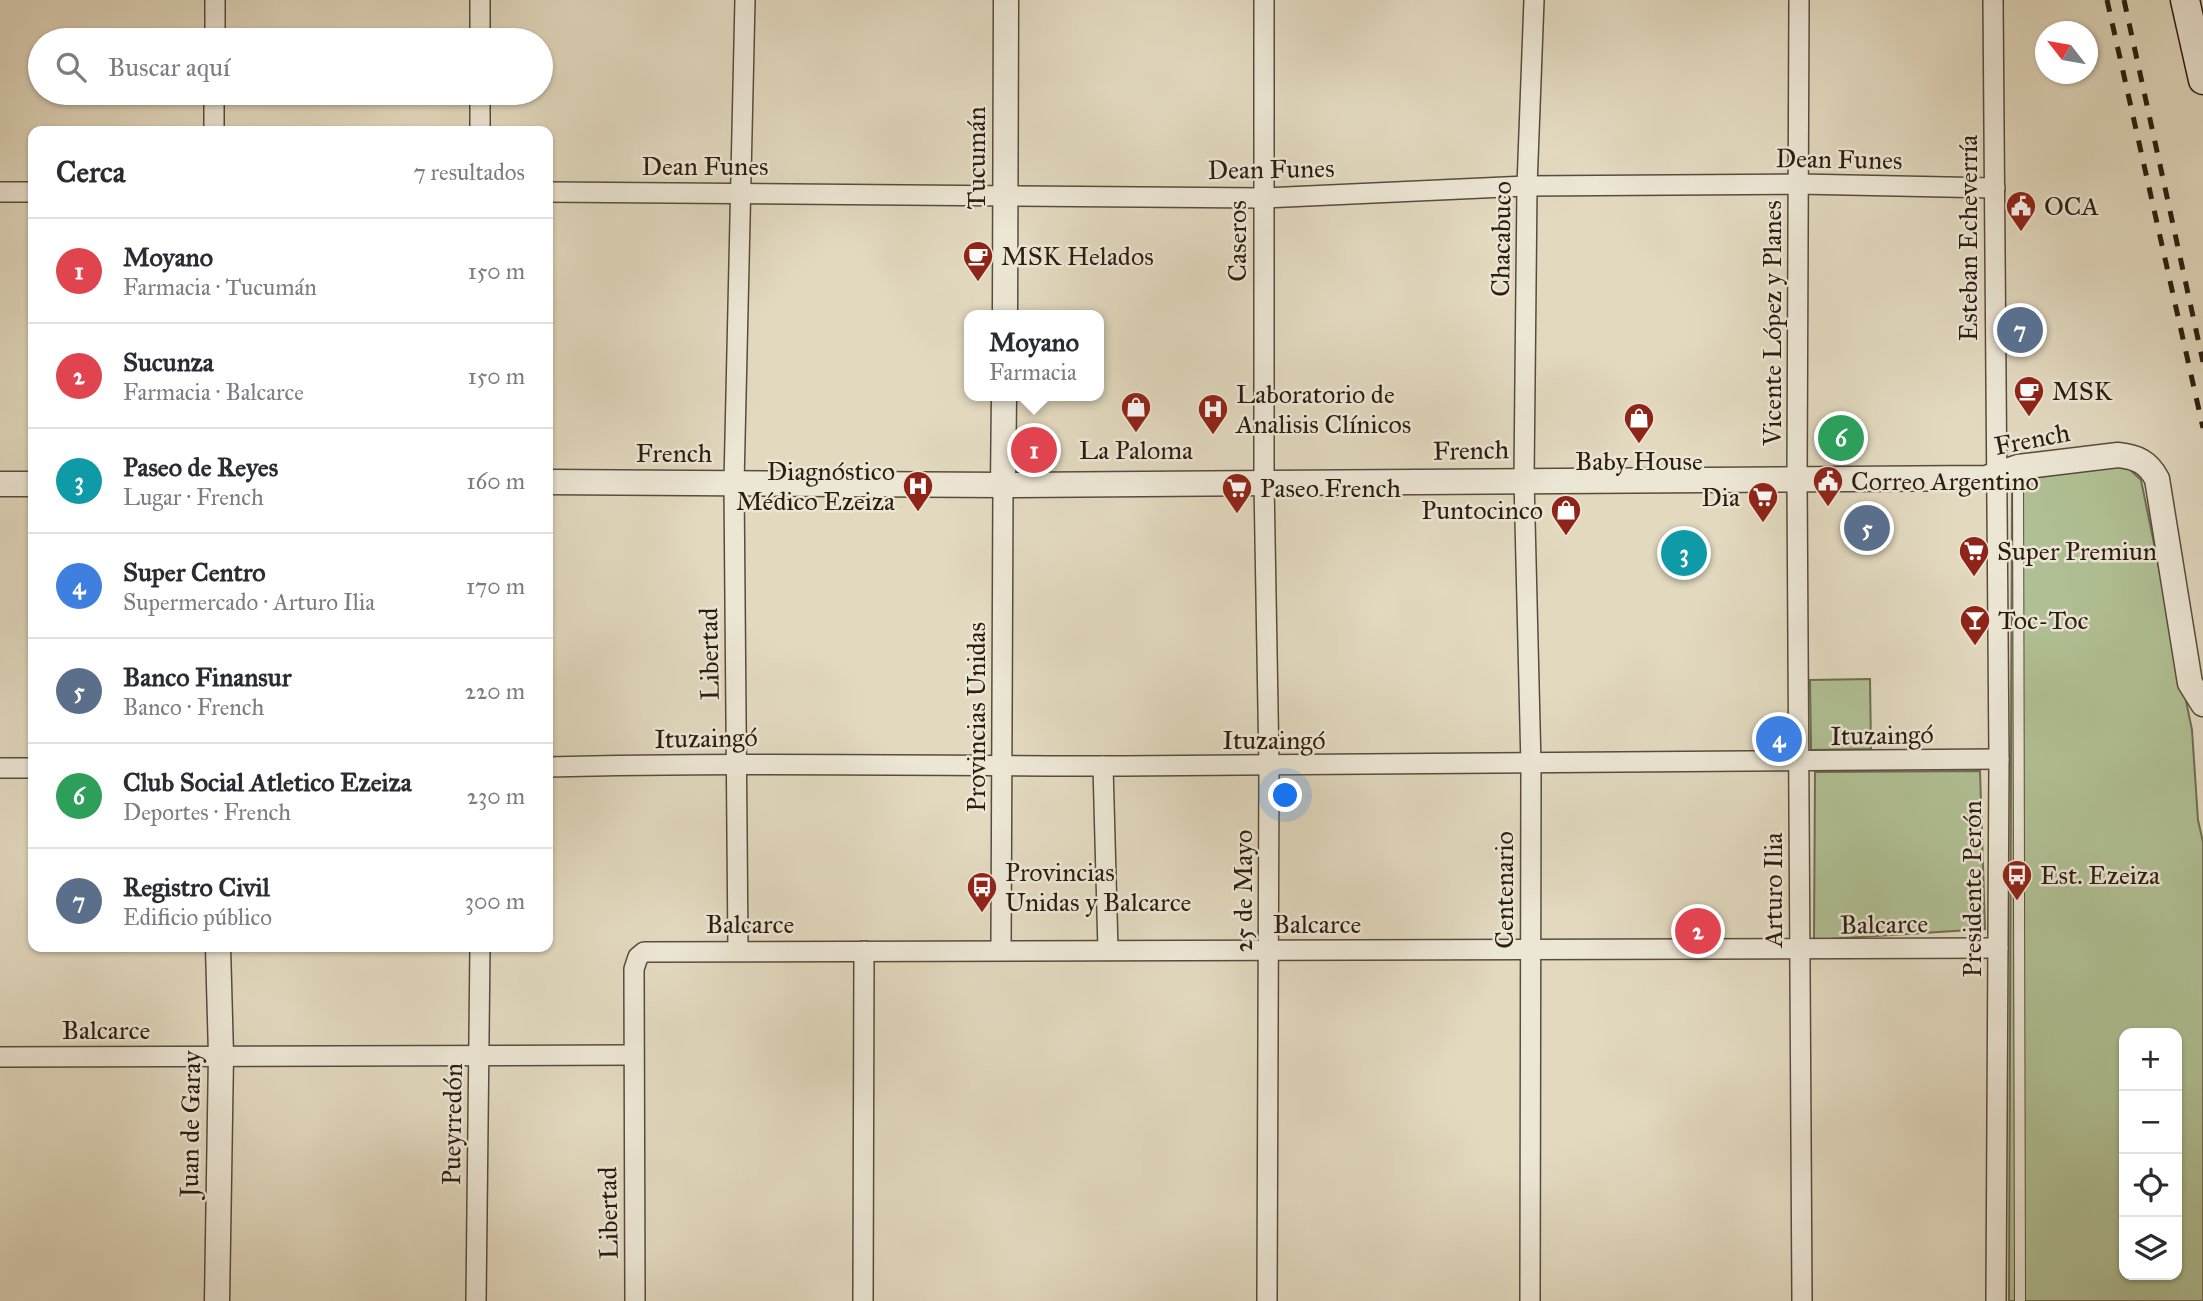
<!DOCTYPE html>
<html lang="es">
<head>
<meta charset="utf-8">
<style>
	body { margin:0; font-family:"IM FELL Great Primer",serif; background:#f2f2f3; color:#2b2b33 }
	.controls { position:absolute; right:21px; bottom:21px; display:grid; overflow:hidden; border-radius:14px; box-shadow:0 2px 5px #0004 }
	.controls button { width:63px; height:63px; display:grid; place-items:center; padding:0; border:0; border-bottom:2px solid #e1e1e2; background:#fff; color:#2b2b33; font:35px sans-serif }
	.compass { position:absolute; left:2035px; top:21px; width:63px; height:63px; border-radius:50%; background:#fff; box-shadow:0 2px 5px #0004; rotate:301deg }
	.you { position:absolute; left:1286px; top:796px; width:24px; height:24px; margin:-18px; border:5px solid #fff; border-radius:50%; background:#1a73e8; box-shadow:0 0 0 10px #1a73e833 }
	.badge { display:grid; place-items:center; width:46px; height:46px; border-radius:50%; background:#8f2418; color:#fff; font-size:23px; font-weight:700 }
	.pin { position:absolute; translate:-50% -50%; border:4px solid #fff; box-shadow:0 2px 7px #0006 }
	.popup { position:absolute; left:964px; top:310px; width:140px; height:91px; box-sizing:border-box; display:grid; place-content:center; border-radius:14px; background:#fff; filter:drop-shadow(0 2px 5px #0005); font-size:23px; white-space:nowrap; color:#7c7c81 }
	.popup b { font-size:26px; color:#2b2b33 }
	.popup::after { content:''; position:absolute; left:50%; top:100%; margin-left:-14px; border:14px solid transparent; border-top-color:#fff }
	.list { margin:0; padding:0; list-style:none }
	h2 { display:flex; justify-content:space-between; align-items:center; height:91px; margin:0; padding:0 28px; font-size:30px }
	h2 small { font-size:23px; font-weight:400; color:#7c7c81 }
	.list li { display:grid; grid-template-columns:46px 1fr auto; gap:21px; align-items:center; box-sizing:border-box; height:105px; padding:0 28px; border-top:2px solid #e1e1e2 }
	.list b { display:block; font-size:26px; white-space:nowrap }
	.list p { margin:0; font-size:23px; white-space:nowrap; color:#7c7c81 }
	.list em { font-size:23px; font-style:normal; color:#7c7c81 }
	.icon { flex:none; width:38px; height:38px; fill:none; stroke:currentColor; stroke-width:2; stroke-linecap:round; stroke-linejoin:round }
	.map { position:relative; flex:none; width:2203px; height:1301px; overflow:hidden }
	.search { position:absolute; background:#fff; box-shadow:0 2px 5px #0004; left:28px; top:28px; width:525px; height:77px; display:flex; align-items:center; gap:18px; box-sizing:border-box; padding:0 24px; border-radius:38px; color:#7c7c81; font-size:26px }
	.panel { position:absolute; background:#fff; box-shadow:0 2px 5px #0004; left:28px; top:126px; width:525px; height:826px; border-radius:14px }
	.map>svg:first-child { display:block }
</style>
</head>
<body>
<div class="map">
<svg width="2203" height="1301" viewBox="0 0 2203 1301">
	<rect width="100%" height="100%" fill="#e2d9bf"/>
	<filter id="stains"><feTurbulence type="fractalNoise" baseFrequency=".00286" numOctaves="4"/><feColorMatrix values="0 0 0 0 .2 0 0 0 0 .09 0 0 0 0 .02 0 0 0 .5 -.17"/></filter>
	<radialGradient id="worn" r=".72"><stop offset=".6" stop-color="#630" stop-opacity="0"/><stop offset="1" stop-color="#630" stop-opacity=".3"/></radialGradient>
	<g fill="#b0c094" stroke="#6e6e52" stroke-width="2" fill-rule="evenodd">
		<path d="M 2123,463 L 2141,480 L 2192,730 L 2198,820 L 2203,842 L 2203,1301 L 2009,1301 L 2012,482 ZM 2124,1033 L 2177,1033 L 2177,1275 L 2124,1275 Z"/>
		<polygon points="1870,679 1871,749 1811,750 1810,680"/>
		<polygon points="1980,771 1985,929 1814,940 1815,772"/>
	</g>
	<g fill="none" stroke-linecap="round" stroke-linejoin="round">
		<g stroke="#594c3c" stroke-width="12">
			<polyline id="service" points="2018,469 2020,1301"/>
		</g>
		<g stroke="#594c3c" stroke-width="22">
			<g id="minor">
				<polyline points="1264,0 1264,482 1269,766 1267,1301"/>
				<polyline points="1799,0 1797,479 1802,1301"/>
				<polyline points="1993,0 1999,759 1996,1301"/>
				<polyline points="215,40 215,0"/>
				<polyline points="480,40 480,0"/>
				<polyline points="214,131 214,93"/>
				<polyline points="480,131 480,93"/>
				<polyline points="0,192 33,192"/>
				<polyline points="548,192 1263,198 1527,186 1799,184 1995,188"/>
				<polyline points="1103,766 1108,950"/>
				<path d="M 548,767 C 740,762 932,766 1124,766 C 1416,766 1708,763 1999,759"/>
				<polyline points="0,768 33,768"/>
				<polyline points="1001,949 1003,485"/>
				<polyline points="738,950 734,483 745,0"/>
				<polyline points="0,1057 632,1055"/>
				<polyline points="476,1301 480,947"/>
				<polyline points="635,1301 634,969 638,957 644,952 1998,948"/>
				<polyline points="863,1301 864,951"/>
				<polyline points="1530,1301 1531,766 1524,479 1527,186 1534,0"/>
			</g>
		</g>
		<g stroke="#594c3c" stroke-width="27">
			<g id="tertiary">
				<polyline points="1005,315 1006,0"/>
				<path d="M 548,482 L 1003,485 L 1986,478 L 2018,467 L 2118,455 C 2137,457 2148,462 2157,479 L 2190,683 L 2203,704"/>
				<polyline points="0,484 33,484"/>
				<polyline points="1003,485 1004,396"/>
				<polyline points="217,1301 221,1055 218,947"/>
			</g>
		</g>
		<g stroke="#2b1d11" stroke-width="31">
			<polyline id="secondary" points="2185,0 2203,80"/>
		</g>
		<use href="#service" stroke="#ece6d5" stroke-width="10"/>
		<use href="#minor" stroke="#ece6d5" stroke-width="19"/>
		<use href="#tertiary" stroke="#ece6d5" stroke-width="24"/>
		<use href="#secondary" stroke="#ece6d5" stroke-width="28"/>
		<g stroke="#2b1d11" stroke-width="5" stroke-dasharray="12 12" stroke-linecap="butt">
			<polyline points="2107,0 2203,428"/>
			<polyline points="2124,0 2203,362"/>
		</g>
	</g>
	<defs>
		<g id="civic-pin" transform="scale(1.575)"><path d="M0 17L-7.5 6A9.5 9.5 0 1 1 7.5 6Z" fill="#8f2418" stroke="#ece6d5"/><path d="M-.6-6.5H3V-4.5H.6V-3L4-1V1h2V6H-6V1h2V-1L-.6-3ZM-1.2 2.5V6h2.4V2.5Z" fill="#fff"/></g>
		<g id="cafe-pin" transform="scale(1.575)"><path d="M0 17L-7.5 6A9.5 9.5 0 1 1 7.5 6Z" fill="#8f2418" stroke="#ece6d5"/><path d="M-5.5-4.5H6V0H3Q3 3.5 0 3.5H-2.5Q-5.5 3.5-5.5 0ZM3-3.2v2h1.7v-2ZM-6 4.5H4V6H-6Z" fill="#fff"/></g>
		<g id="shop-pin" transform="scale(1.575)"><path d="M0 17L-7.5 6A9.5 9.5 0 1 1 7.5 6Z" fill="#8f2418" stroke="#ece6d5"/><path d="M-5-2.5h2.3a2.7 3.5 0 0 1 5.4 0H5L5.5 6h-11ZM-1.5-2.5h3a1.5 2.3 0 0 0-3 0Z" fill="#fff"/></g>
		<g id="hospital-pin" transform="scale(1.575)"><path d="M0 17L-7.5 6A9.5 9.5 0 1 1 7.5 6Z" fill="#8f2418" stroke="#ece6d5"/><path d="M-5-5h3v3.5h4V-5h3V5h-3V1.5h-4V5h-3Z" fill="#fff"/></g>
		<g id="supermarket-pin" transform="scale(1.575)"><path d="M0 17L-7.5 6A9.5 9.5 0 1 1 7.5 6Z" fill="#8f2418" stroke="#ece6d5"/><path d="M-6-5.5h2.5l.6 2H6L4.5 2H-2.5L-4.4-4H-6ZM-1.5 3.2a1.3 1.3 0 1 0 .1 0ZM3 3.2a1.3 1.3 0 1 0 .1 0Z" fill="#fff"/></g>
		<g id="bar-pin" transform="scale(1.575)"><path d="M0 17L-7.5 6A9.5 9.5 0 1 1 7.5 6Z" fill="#8f2418" stroke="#ece6d5"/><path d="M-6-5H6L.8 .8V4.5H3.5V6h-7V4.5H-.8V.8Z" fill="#fff"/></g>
		<g id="bus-pin" transform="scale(1.575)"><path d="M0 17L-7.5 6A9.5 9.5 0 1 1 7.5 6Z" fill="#8f2418" stroke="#ece6d5"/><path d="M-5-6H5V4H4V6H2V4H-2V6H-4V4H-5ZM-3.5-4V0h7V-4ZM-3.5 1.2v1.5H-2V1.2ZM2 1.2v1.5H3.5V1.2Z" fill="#fff"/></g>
	</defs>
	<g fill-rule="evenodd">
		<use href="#civic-pin" x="2021" y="206"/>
		<use href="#cafe-pin" x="978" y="256"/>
		<use href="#cafe-pin" x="2029" y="391"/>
		<use href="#shop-pin" x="1136" y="407"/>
		<use href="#hospital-pin" x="1213" y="409"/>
		<use href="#shop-pin" x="1639" y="418"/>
		<use href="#civic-pin" x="1828" y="481"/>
		<use href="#hospital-pin" x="918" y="486"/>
		<use href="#supermarket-pin" x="1237" y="488"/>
		<use href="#supermarket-pin" x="1763" y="497"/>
		<use href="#shop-pin" x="1566" y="510"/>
		<use href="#supermarket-pin" x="1974" y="551"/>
		<use href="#bar-pin" x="1975" y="620"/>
		<use href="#bus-pin" x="2017" y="875"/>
		<use href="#bus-pin" x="982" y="887"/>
	</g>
	<g text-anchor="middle" stroke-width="5" stroke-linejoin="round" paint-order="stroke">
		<g font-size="26" fill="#2b1d11" stroke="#ece6d5">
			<text transform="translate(976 158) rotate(-90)" y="9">Tucumán</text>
			<text transform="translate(1839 159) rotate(1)" y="9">Dean Funes</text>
			<text x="705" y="175">Dean Funes</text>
			<text transform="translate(1271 169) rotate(-1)" y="9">Dean Funes</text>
			<text transform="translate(1968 238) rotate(-90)" y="9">Esteban Echeverría</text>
			<text transform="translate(1501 239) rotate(-89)" y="9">Chacabuco</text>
			<text transform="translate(1237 241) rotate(-90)" y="9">Caseros</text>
			<text transform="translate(1772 323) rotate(-90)" y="9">Vicente López y Planes</text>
			<text transform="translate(2032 439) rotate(-11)" y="9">French</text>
			<text transform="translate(1471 450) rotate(-1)" y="9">French</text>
			<text x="674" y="462">French</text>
			<text transform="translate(709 654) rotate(-91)" y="9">Libertad</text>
			<text transform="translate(976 717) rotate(-90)" y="9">Provincias Unidas</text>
			<text transform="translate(1882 735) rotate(-1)" y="9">Ituzaingó</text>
			<text transform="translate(706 738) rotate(-1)" y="9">Ituzaingó</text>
			<text x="1274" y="749">Ituzaingó</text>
			<text transform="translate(1972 889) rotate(-90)" y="9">Presidente Perón</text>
			<text transform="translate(1504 890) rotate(-90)" y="9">Centenario</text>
			<text transform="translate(1773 890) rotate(-90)" y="9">Arturo Ilia</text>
			<text transform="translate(1243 891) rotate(-90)" y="9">25 de Mayo</text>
			<text x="750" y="933">Balcarce</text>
			<text x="1317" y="933">Balcarce</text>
			<text transform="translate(1884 924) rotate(-1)" y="9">Balcarce</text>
			<text x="106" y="1039">Balcarce</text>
			<text transform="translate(190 1124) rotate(-89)" y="9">Juan de Garay</text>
			<text transform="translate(452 1124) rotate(-89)" y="9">Pueyrredón</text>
			<text transform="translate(608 1213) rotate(-91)" y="9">Libertad</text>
		</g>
		<g font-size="26" fill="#2b1d11" stroke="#ece6d5" text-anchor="start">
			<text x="2044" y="215">OCA</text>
			<text x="1001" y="265">MSK Helados</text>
			<text x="2052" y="400">MSK</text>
			<text x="1236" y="403">Laboratorio de<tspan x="1236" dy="30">Analisis Clínicos</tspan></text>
			<text x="1136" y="459" text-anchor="middle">La Paloma</text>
			<text x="1639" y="470" text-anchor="middle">Baby House</text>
			<text x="895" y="480" text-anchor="end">Diagnóstico<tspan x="895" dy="30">Médico Ezeiza</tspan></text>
			<text x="1851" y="490">Correo Argentino</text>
			<text x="1260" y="497">Paseo French</text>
			<text x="1740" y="506" text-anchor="end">Dia</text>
			<text x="1543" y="519" text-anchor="end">Puntocinco</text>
			<text x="1997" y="560">Super Premiun</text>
			<text x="1998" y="629">Toc-Toc</text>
			<text x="1005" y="881">Provincias<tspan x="1005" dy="30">Unidas y Balcarce</tspan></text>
			<text x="2040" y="884">Est. Ezeiza</text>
		</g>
	</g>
	<rect width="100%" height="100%" filter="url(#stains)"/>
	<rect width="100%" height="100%" fill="url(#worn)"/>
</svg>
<div class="controls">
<button>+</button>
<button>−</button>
<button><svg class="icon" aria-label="locate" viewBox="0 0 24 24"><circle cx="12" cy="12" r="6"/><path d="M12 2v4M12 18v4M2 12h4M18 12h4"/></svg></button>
<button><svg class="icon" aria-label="layers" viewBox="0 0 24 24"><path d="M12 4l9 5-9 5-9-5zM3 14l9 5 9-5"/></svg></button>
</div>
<svg class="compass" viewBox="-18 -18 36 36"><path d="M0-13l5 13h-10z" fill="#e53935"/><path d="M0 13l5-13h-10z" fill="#7c7c81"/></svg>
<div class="you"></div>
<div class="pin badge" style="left:1034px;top:450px;background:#e0444e">1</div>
<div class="popup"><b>Moyano</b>Farmacia</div>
<div class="pin badge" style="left:1698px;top:931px;background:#e0444e">2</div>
<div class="pin badge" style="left:1684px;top:553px;background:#0f9aa8">3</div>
<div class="pin badge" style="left:1779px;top:739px;background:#3f7fe0">4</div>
<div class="pin badge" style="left:1867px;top:528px;background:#5c6f8a">5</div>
<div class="pin badge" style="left:1841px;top:438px;background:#2e9e5b">6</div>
<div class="pin badge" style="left:2020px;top:330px;background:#5c6f8a">7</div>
<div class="search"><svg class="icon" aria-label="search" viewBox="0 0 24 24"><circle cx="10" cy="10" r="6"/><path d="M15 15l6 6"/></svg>Buscar aquí</div>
<section class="panel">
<h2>Cerca<small>7 resultados</small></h2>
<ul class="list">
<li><span class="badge" style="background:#e0444e">1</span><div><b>Moyano</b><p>Farmacia · Tucumán</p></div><em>150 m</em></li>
<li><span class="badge" style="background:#e0444e">2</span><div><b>Sucunza</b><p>Farmacia · Balcarce</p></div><em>150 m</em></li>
<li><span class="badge" style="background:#0f9aa8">3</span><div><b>Paseo de Reyes</b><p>Lugar · French</p></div><em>160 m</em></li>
<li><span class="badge" style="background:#3f7fe0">4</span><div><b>Super Centro</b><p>Supermercado · Arturo Ilia</p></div><em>170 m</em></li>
<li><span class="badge" style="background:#5c6f8a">5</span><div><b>Banco Finansur</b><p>Banco · French</p></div><em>220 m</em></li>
<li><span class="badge" style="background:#2e9e5b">6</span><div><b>Club Social Atletico Ezeiza</b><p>Deportes · French</p></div><em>230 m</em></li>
<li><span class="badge" style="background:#5c6f8a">7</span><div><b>Registro Civil</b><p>Edificio público</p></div><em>300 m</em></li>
</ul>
</section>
</div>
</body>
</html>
